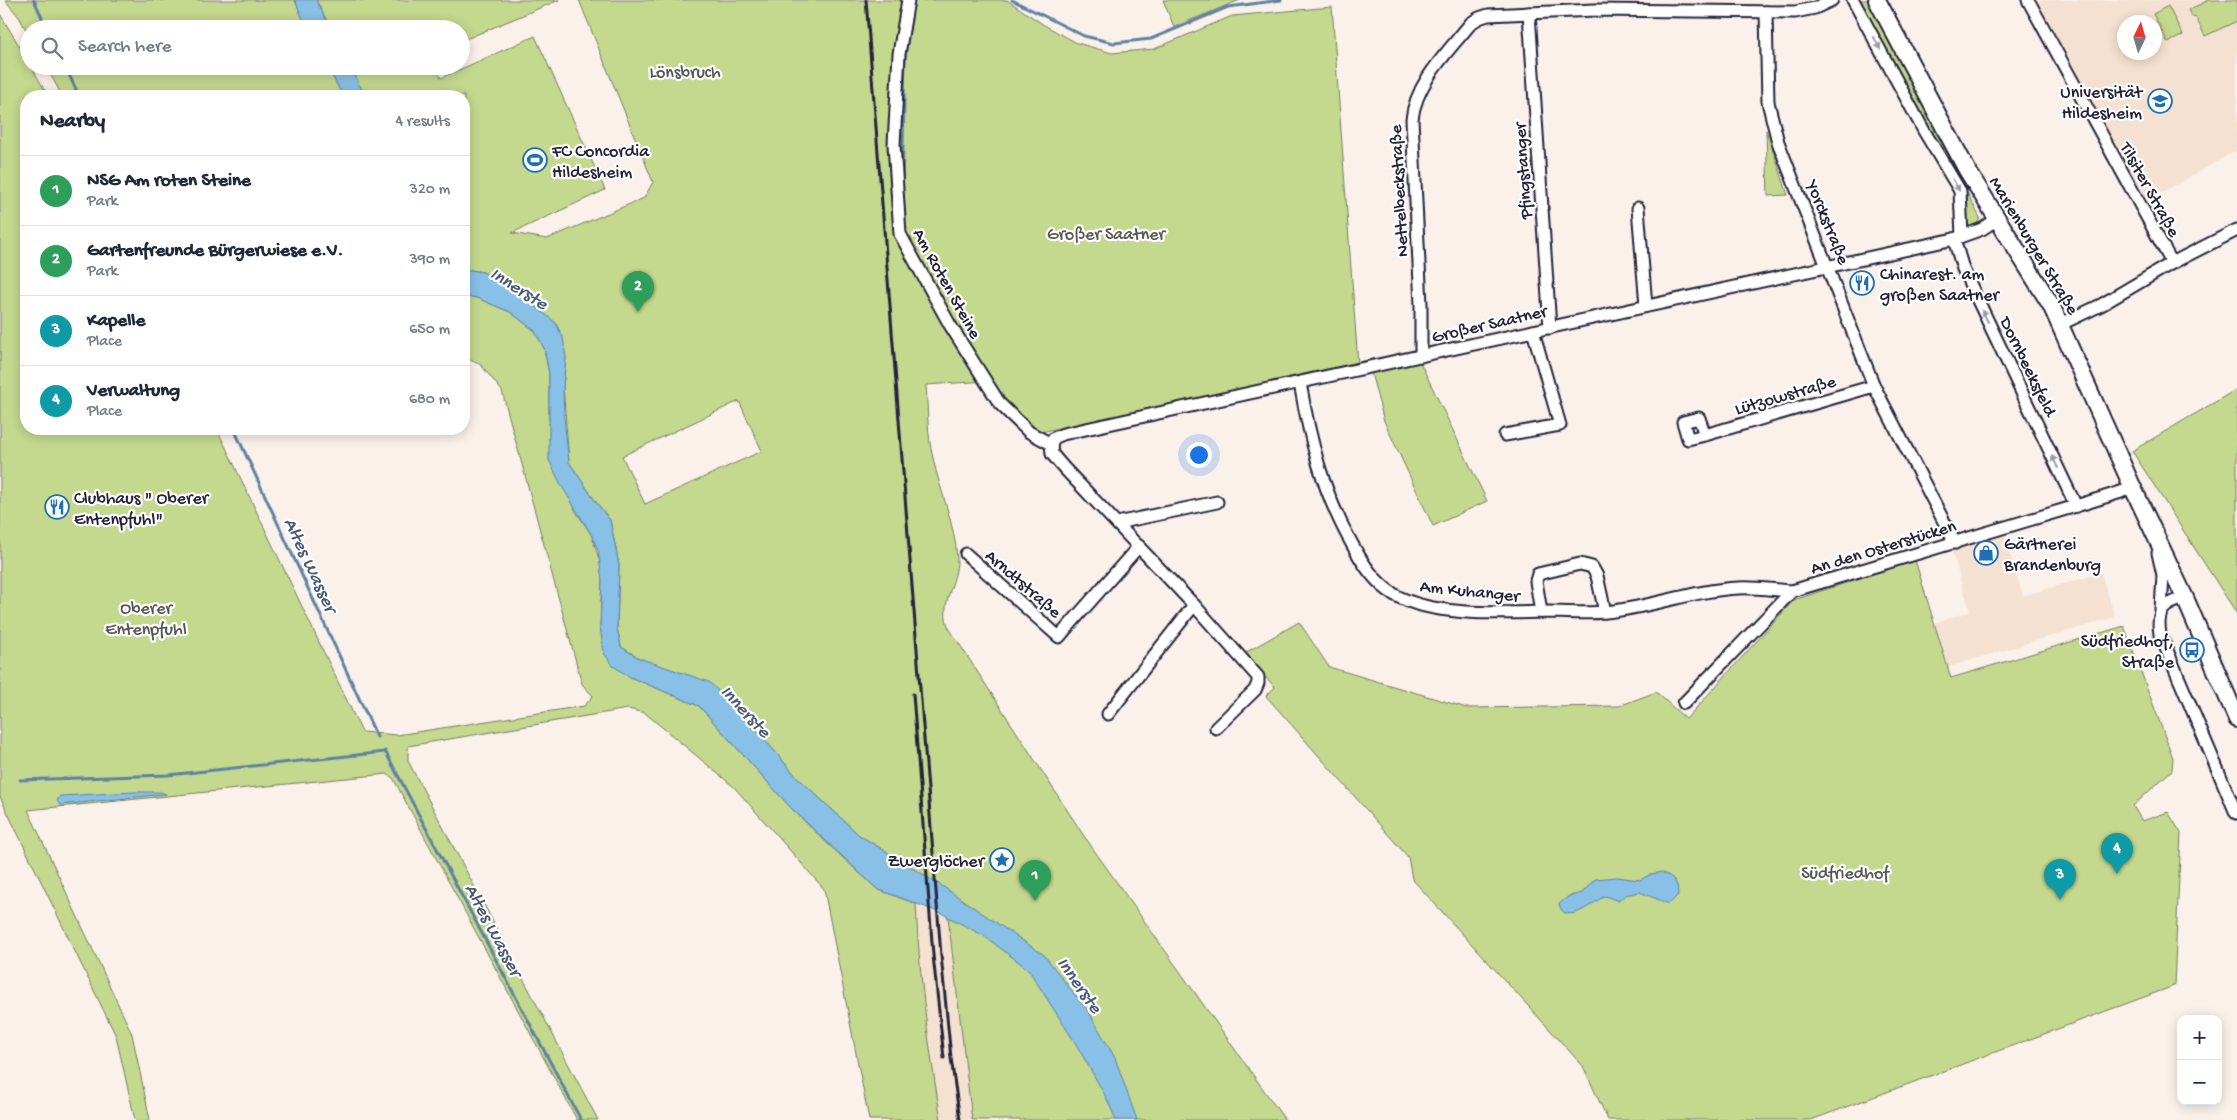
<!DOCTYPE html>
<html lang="en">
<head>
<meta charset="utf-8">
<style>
	body { margin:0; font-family:"Gochi Hand",sans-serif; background:#f6f6f7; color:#1f2937 }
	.controls { position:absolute; right:15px; bottom:15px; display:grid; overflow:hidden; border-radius:10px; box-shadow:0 2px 12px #0003 }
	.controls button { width:45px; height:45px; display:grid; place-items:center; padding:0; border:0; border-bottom:1px solid #e0e1e3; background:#fff; color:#1f2937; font:25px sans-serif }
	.compass { position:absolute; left:2117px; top:15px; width:45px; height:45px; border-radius:50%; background:#fff; box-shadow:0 2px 12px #0003; rotate:5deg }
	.you { position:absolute; left:1198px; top:454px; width:18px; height:18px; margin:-12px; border:4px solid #fff; border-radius:50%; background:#1a73e8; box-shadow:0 0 0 8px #1a73e833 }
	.badge { display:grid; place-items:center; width:32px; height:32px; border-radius:50%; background:#1a73e8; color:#fff; font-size:16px; font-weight:700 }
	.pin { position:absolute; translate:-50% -41px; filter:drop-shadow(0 1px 2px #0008) }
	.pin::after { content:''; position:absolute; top:26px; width:18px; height:15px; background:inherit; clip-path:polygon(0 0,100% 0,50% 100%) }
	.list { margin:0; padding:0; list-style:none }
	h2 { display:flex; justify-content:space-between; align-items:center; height:65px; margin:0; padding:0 20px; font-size:21px }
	h2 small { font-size:16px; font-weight:400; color:#747a83 }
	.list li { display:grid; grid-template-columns:32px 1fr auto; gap:15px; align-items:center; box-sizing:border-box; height:70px; padding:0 20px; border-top:1px solid #e0e1e3 }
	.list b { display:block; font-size:19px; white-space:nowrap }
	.list p { margin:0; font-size:16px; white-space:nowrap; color:#747a83 }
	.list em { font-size:16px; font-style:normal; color:#747a83 }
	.icon { flex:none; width:28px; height:28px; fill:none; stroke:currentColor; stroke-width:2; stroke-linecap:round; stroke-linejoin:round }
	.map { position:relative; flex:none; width:2237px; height:1120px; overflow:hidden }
	.search { position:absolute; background:#fff; box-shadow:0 2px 12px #0003; left:20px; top:20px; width:450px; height:55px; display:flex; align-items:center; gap:12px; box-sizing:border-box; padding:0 18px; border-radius:28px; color:#747a83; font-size:19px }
	.panel { position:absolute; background:#fff; box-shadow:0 2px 12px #0003; left:20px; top:90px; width:450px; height:345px; border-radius:20px }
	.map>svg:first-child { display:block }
</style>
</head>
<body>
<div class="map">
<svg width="2237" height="1120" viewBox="0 0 2237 1120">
	<rect width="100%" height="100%" fill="#faf1ea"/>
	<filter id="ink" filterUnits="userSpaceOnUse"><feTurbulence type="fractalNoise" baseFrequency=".02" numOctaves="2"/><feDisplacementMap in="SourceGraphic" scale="10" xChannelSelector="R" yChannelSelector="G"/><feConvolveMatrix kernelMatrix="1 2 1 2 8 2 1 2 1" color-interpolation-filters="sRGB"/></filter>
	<g filter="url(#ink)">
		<g fill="#f5e1d1" fill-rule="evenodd">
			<path d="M 2026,0 L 2237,0 L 2237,150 L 2140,205 ZM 2124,22 L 2154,22 L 2154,52 L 2124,52 Z"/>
			<polygon points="2004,535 2023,596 2101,573 2115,617 1948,667 1934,623 1970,611 1952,551"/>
			<polygon points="937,795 948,917 972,1120 941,1120 931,1061 918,940 916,904"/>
		</g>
		<g fill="#c4d88e" stroke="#737d64" fill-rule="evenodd">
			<polygon points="5,0 295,0 307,29 29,29 29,35 19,17"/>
			<polygon points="316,0 559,0 461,41 461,29 331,29"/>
			<path d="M 579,0 L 1007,0 L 1044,25 L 1077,43 L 1112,53 L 1154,49 L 1232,16 L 1332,7 L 1358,364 L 1036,433 L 1013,413 L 988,381 L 926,385 C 928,409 927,435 933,458 C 940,491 955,524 957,558 C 958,583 938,604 949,628 L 1084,836 L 1285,1120 L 972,1120 L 948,917 L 952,919 L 951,892 L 859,835 L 795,775 L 748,720 L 662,668 L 639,658 L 621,647 L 617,627 L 619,565 L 610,520 L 596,502 L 569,462 L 563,386 L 566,358 L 483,272 L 464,269 L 464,96 L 365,96 L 350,66 L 435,66 L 441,78 L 535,36 L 605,190 L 512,233 L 547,239 L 644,198 L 653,182 ZM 739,401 L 762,451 L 645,504 L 622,456 Z"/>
			<polygon points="1163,0 1240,0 1174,27"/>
			<polygon points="1859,0 1868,0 1975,208 1980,218 1976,226 1967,229 1965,207 1927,129"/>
			<polygon points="2209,0 2237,0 2237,21 2205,36 2195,16 2192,17 2188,10"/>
			<polygon points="2168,6 2183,35 2168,43 2153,14"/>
			<path d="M 0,14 L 29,62 L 29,66 L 31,66 L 48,96 L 26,96 L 26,429 L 217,429 L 362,732 L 397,735 L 584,706 L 593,696 L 582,684 L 502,391 L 481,365 L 464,357 L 464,296 L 477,298 L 510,312 L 534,330 L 544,348 L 549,374 L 549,420 L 575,510 L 591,534 L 601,565 L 602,580 L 600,627 L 630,677 L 699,706 L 792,809 L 830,846 L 877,889 L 916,904 C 919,976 929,1048 941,1120 L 869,1120 L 824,889 L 734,787 L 645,713 L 628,709 L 408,746 L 408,761 L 598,1120 L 577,1120 L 393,778 L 387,774 L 28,810 L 132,1034 L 150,1120 L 135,1120 L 116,1036 L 0,797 Z"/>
			<polygon points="46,66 327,66 343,96 62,96"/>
			<polygon points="1766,130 1788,195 1768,196"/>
			<polygon points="1420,362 1487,501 1433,526 1384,421 1371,373"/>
			<polygon points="2237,389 2237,614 2132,451"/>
			<polygon points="1915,560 1951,678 2124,626 2173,758 2172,770 2133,806 2142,821 2168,812 2181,833 2174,986 1811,1120 1608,1120 1583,1066 1412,879 1408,857 1266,696 1275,687 1243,654 1299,622 1329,667 1467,708 1619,706 1656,692 1686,719 1794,600"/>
		</g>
		<g fill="#88c0e7" stroke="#5f81a2">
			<polygon points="295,0 316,0 331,29 307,29"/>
			<polygon points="327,66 350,66 365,96 343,96"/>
			<polygon points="464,269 483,272 505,282 555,322 563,337 566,358 563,386 564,418 569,462 596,502 610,520 619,565 617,627 621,647 639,658 709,682 748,720 795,775 859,835 945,888 1044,955 1090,1014 1115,1058 1137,1120 1116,1120 1106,1097 1076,1044 1028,969 984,936 941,913 877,889 792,809 699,706 630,677 613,666 604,653 600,627 602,580 598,550 591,534 561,485 549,460 549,374 544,348 534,330 510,312 477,298 464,296"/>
			<polygon points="134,792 160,792 166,794 60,805 57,801 60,796"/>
			<path d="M 1662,872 C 1674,878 1678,881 1678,895 L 1669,904 L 1640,892 L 1625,895 L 1619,901 L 1605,896 C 1595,901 1565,928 1559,904 L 1569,896 L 1582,893 L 1595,879 L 1617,877 L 1640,880 L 1651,874 Z"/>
		</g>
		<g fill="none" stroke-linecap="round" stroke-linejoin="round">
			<g stroke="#5f81a2" stroke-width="3">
				<polyline points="34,0 47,29"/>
				<polyline points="1012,0 1084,36 1114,43 1151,39 1228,7 1281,0"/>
				<polyline points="65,66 79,96"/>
				<polyline points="902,189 905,55 911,18"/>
				<polyline points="927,272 935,285"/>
				<polyline points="234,429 377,737"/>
				<polyline points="385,751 581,1120"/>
				<polyline points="20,780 168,775 385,752"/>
			</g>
			<g stroke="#22223b" stroke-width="15">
				<g id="street">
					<polyline points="908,0 899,54 894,144 900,234 950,325 1000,404 1029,432 1051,444"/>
					<polyline points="1853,0 1924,131 1960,191 1962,236"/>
					<polyline points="2028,0 2172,263"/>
					<polyline points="1766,12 1768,102 1778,142 1874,386 1955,543"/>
					<polyline points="1529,13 1550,328"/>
					<polyline points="1638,208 1646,306"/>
					<polyline points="1954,239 1963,269 2076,506"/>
					<polyline points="2061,324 2101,305 2172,263 2237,230"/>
					<path d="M 1421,356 L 1421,305 L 1412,119 C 1416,82 1448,52 1471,23 L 1479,18 L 1488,15 L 1594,10 L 1795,12 L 1815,8 L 1832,0"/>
					<path d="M 1300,383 C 1310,440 1323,493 1352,544 C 1363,564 1375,583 1395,595 C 1434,617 1504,613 1548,612 C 1567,612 1586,614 1605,612 C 1650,608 1693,590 1739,588 C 1756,587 1774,590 1792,591"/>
					<polyline points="1505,435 1560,425 1533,331"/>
					<polyline points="1705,435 1699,418 1683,422 1688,439 1705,435 1874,386"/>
					<polyline points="1051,444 1054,438 1063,434 1954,239 1982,229 1996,220"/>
					<polyline points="1051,444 1052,454 1064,468 1194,605 1258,677 1258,683 1255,690 1216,728"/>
					<polyline points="1117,523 1217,502"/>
					<polyline points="2158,553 2163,575 2161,610"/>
					<polyline points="966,554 1059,637 1139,546"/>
					<path d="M 2185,598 C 2164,604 2156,610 2160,634 L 2236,813"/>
					<polyline points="1541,612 1536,581 1538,574 1580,564 1592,567 1597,576 1605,612"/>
					<polyline points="1684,703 1792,591 2076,506 2121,492 2132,486"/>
					<polyline points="1108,714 1194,605"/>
				</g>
			</g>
			<g stroke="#22223b" stroke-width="20">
				<polyline id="secondary" points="1877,0 1967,170 2051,305 2132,486 2185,598 2237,719"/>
			</g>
			<use href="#street" stroke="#fff" stroke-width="11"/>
			<use href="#secondary" stroke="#fff" stroke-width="16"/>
			<g stroke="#22223b" stroke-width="3">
				<polyline points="866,0 941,955 951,1058 960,1120"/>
				<polyline points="913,694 933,955 944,1058"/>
			</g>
		</g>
		<defs><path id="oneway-solid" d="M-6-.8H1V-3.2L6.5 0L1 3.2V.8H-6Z" transform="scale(1.25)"/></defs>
		<g fill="#9c9ca7">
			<use href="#oneway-solid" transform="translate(1877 43) rotate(62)"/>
			<use href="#oneway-solid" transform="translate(1956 185) rotate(60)"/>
			<use href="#oneway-solid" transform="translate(1985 316) rotate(-116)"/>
			<use href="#oneway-solid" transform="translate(2055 462) rotate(-116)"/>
		</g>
	</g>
	<defs>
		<g id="university-ring" transform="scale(1.25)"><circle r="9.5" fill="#fff" stroke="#1f6fb2" stroke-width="1.5"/><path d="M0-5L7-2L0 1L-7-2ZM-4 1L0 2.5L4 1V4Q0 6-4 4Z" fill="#1f6fb2"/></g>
		<g id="stadium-ring" transform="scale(1.25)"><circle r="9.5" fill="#fff" stroke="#1f6fb2" stroke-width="1.5"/><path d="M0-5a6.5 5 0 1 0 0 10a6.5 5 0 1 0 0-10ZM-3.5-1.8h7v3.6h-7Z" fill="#1f6fb2"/></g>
		<g id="restaurant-ring" transform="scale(1.25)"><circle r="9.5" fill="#fff" stroke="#1f6fb2" stroke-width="1.5"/><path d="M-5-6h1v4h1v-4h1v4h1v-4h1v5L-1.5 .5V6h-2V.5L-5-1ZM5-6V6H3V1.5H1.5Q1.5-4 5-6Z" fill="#1f6fb2"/></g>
		<g id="shop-ring" transform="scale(1.25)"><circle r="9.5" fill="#fff" stroke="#1f6fb2" stroke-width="1.5"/><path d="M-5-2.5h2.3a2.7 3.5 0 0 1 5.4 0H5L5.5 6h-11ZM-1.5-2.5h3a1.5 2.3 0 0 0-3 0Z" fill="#1f6fb2"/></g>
		<g id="bus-ring" transform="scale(1.25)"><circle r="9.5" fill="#fff" stroke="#1f6fb2" stroke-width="1.5"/><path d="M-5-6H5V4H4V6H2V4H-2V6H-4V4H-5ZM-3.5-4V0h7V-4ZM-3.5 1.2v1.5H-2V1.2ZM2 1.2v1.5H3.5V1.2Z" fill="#1f6fb2"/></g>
		<g id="sight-ring" transform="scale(1.25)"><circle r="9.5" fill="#fff" stroke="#1f6fb2" stroke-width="1.5"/><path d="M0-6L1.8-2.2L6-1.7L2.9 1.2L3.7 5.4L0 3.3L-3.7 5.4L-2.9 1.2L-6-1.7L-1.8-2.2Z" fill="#1f6fb2"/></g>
	</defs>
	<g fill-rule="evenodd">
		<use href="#university-ring" x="2160" y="101"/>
		<use href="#stadium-ring" x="535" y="160"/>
		<use href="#restaurant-ring" x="1862" y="283"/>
		<use href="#restaurant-ring" x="57" y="507"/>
		<use href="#shop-ring" x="1986" y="553"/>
		<use href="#bus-ring" x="2192" y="650"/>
		<use href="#sight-ring" x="1002" y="860"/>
	</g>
	<g text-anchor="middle" stroke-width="4.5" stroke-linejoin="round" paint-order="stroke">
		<g font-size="18" fill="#535954" stroke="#fff">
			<text x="685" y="77">Lönsbruch</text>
			<text x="1106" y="239">Großer Saatner</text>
			<text x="146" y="613">Oberer<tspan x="146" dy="21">Entenpfuhl</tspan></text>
			<text x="1845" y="878">Südfriedhof</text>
		</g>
		<g font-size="18" fill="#22223b" stroke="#fff" text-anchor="start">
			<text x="2142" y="97" text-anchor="end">Universität<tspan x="2142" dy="21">Hildesheim</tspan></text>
			<text x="552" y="156">FC Concordia<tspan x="552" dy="21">Hildesheim</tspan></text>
			<text x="1880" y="279">Chinarest. am<tspan x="1880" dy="21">großen Saatner</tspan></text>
			<text x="74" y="503">Clubhaus " Oberer<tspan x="74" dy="21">Entenpfuhl"</tspan></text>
			<text x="2004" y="549">Gärtnerei<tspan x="2004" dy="21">Brandenburg</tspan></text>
			<text x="2174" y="646" text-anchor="end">Südfriedhof,<tspan x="2174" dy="21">Straße</tspan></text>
			<text x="984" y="866" text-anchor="end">Zwerglöcher</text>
		</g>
		<g font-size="18" fill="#22223b" stroke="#fff">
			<text transform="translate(1522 171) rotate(-94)" y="6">Pfingstanger</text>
			<text transform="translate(2151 189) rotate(61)" y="6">Tilsiter Straße</text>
			<text transform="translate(1398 191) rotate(-93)" y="6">Nettelbeckstraße</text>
			<text transform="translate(1829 222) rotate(68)" y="6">Yorckstraße</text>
			<text transform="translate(2035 245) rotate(59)" y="6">Marienburger Straße</text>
			<text transform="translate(948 283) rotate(61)" y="6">Am Roten Steine</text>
			<text transform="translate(1489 323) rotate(-13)" y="6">Großer Saatner</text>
			<text transform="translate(2029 366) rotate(64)" y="6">Dornbeeksfeld</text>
			<text transform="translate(1785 394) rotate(-16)" y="6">Lützowstraße</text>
			<text transform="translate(1883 546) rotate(-17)" y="6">An den Osterstücken</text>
			<text transform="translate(1024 583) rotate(41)" y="6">Arndtstraße</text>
			<text transform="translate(1470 590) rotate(6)" y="6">Am Kuhanger</text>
		</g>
		<g font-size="19" font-style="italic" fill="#465977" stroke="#fff">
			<text transform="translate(520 287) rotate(32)" y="7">Innerste</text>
			<text transform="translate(312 564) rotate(65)" y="7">Altes Wasser</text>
			<text transform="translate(747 710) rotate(47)" y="7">Innerste</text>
			<text transform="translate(495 929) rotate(62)" y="7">Altes Wasser</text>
			<text transform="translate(1081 984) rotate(55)" y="7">Innerste</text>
		</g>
	</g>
</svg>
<div class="controls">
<button>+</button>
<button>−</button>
</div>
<svg class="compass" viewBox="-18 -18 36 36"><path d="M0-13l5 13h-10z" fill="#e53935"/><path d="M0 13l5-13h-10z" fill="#747a83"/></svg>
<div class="you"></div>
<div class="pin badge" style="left:1035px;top:901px;background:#2e9e5b">1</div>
<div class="pin badge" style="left:638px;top:312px;background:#2e9e5b">2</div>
<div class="pin badge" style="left:2060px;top:900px;background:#0f9aa8">3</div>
<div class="pin badge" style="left:2117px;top:874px;background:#0f9aa8">4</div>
<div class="search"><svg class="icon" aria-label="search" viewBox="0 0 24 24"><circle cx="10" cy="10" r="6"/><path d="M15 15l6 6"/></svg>Search here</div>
<section class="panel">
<h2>Nearby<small>4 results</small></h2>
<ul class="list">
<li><span class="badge" style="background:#2e9e5b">1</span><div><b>NSG Am roten Steine</b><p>Park</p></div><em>320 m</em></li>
<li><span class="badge" style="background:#2e9e5b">2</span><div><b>Gartenfreunde Bürgerwiese e.V.</b><p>Park</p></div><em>390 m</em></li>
<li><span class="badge" style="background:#0f9aa8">3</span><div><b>Kapelle</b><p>Place</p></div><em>650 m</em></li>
<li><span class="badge" style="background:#0f9aa8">4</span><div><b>Verwaltung</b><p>Place</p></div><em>680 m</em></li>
</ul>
</section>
</div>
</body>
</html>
